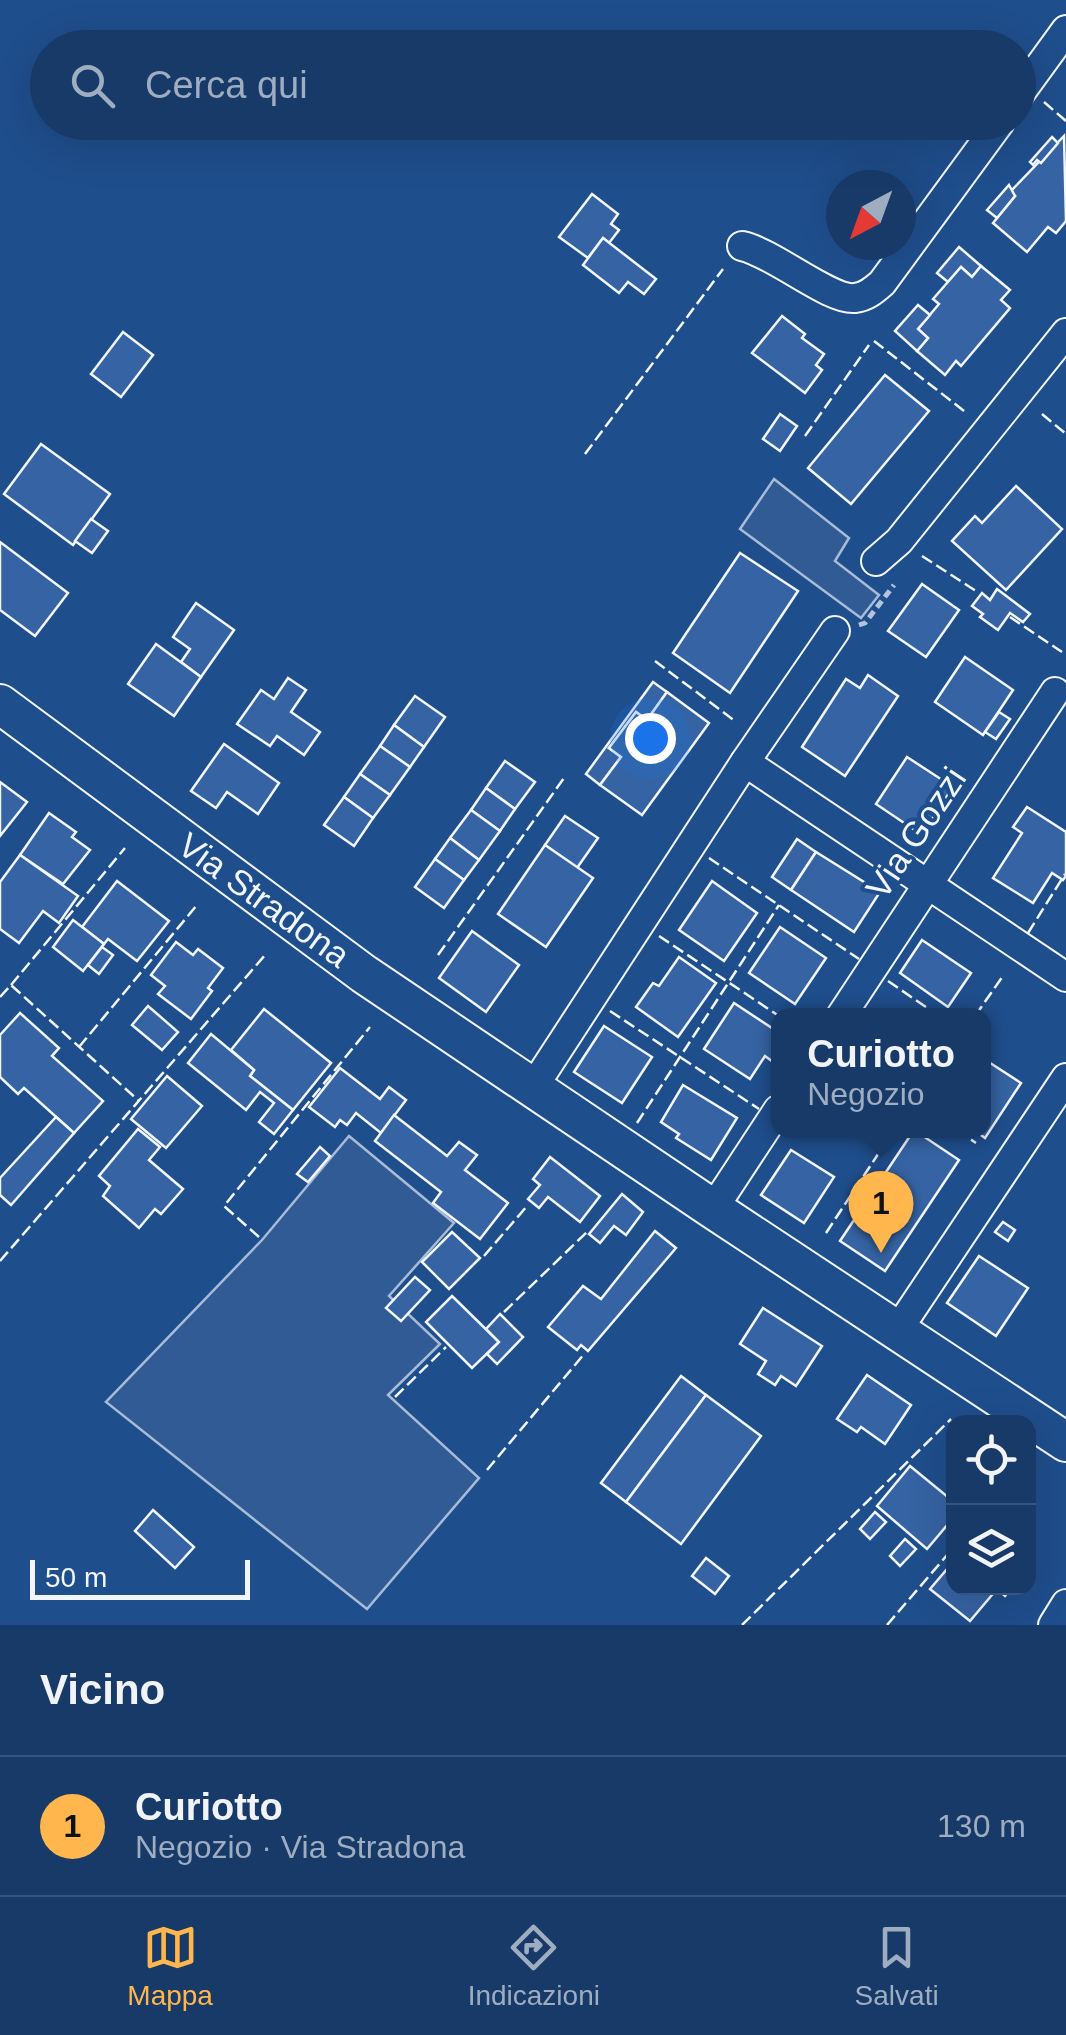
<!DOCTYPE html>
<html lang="it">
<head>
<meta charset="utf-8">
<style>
	body { margin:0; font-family:Helvetica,sans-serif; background:#20416f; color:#f1f3f6 }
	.controls { position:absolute; right:30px; bottom:30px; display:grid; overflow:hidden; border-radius:20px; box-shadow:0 10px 40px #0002 }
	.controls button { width:90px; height:90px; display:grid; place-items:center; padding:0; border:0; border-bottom:2px solid #36547d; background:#173a69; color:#f1f3f6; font:50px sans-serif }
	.compass { position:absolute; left:826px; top:170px; width:90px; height:90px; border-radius:50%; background:#173a69; box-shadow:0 10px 40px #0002; rotate:221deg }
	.scale { position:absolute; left:30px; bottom:25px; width:220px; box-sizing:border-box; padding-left:10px; border:5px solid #f2f6ff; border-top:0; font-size:28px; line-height:35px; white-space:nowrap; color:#f2f6ff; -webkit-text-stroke:8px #1f4e8c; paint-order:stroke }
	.you { position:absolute; left:650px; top:738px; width:35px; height:35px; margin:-25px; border:8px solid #fff; border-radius:50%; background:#1a73e8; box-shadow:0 0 0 15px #1a73e833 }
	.badge { display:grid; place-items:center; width:65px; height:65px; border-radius:50%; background:#ffb74d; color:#111; font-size:32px; font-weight:700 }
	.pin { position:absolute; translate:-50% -82px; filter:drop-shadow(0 2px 5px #0008) }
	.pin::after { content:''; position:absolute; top:52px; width:35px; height:30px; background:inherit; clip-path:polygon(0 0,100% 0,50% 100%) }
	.popup { position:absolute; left:771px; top:1008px; width:220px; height:130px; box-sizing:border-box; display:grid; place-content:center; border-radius:20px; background:#173a69; filter:drop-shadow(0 2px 8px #0005); font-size:32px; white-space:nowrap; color:#9eadc0 }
	.popup b { font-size:38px; color:#f1f3f6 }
	.popup::after { content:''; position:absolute; left:50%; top:100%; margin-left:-20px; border:20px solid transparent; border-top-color:#173a69 }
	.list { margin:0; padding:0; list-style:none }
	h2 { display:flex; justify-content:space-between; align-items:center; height:130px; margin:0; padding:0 40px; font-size:42px }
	h2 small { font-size:32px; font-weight:400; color:#9eadc0 }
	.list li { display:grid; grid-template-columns:65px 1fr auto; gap:30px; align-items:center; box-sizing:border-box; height:140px; padding:0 40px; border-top:2px solid #36547d }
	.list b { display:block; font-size:38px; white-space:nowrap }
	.list p { margin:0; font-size:32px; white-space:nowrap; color:#9eadc0 }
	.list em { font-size:32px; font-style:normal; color:#9eadc0 }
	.icon { flex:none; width:55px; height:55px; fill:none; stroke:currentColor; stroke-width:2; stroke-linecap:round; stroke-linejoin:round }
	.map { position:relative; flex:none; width:1066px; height:1625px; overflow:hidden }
	.search { position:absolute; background:#173a69; box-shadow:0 10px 40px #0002; left:30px; right:30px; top:30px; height:110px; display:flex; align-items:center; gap:25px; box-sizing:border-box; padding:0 35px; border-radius:55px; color:#9eadc0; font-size:38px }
	.sheet { height:270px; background:#173a69 }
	nav { display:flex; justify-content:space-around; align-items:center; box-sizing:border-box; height:140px; border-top:2px solid #36547d; background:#173a69; font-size:28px; color:#9eadc0 }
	nav a { display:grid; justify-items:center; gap:5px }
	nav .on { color:#ffb74d }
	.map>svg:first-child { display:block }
</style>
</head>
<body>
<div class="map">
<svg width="1066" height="1625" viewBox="0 0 1066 1625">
	<rect width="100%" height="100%" fill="#1f4e8c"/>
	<g fill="#305b95" stroke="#a8bbd7" stroke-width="2.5">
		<polygon points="774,479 849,538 835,561 879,595 861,618 740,529"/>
		<polygon points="349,1136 454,1223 389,1296 440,1344 388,1395 479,1478 367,1609 106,1402 262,1240"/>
	</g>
	<g fill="#3563a3" stroke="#f2f6ff" stroke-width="2.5">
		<polygon points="1064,136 1066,221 1056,233 1048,227 1027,252 993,223 1015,196 1010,192"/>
		<polygon points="1052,137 1058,143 1041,163 1037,160 1033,165 1030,162"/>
		<polygon points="1009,185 1015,196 997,218 987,210"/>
		<polygon points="592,194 618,214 611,224 619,230 609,243 603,238 588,258 559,237"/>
		<polygon points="603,238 656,279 644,294 628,282 619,293 583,265"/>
		<polygon points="959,247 981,266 972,277 961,267 948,282 937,273"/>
		<polygon points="981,266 1010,290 1001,300 1010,308 961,366 956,361 945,375 917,351 928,338 918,329 939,304 933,299 961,267 972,277"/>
		<polygon points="918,305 930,315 918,329 928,338 917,351 895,331"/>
		<polygon points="782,316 805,334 802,338 824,354 816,365 822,370 805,393 752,353"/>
		<polygon points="123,332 153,355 121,397 91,374"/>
		<polygon points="885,375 929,411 851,504 808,468"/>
		<polygon points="780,414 797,426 780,451 763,439"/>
		<polygon points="41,444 110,494 73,545 4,494"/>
		<polygon points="1016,486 1062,529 1006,590 952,541 975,516 982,523"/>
		<polygon points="91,519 108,531 92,553 75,541"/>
		<polygon points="0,542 68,593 35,636 0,610"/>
		<polygon points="740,553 798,591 730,693 673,653"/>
		<polygon points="922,584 959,610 926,657 888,631"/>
		<polygon points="997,589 1030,614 1023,622 1010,613 998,630 980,617 983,614 972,606 982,593 990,600"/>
		<polygon points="196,603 234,630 201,677 181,662 190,649 173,637"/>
		<polygon points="156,644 201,677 174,716 128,684"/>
		<polygon points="965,657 1013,690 983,735 935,702"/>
		<polygon points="868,675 898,696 845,776 802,747 846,679 860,688"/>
		<polygon points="288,678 306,690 291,712 320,732 304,755 277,736 270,746 237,724 261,690 274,699"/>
		<polygon points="653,682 667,692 647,720 636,712 609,748 621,757 600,785 586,774"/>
		<polygon points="667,692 709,723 642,815 600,785 621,757 609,748 636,712 647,720"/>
		<polygon points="415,696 445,717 424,747 394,725"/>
		<polygon points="999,712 1010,719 996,739 985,732"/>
		<polygon points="394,725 424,747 410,767 380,746"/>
		<polygon points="224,744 279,783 258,814 227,792 216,808 191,791"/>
		<polygon points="380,746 410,767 390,795 360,774"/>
		<polygon points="907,757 953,787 922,835 876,804"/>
		<polygon points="505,761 535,782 515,809 486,788"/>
		<polygon points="360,774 390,795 373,818 344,797"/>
		<polygon points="0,782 27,802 0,836"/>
		<polygon points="486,788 515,809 500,831 471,810"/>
		<polygon points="344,797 373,818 354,846 324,825"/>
		<polygon points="1027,807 1066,832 1066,876 1063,880 1052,873 1033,903 993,878 1022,833 1013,827"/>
		<polygon points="471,810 500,831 479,860 450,838"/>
		<polygon points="49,813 76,832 72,837 90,850 63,884 20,855"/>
		<polygon points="565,816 598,838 577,868 545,845"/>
		<polygon points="450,838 479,860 464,880 435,859"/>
		<polygon points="797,839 816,852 791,890 772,877"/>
		<polygon points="545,845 593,878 546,947 498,914"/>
		<polygon points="816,852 880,892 854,932 791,890"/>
		<polygon points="20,855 78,896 59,923 43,911 19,943 0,929 0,882"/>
		<polygon points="435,859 464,880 444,908 415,887"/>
		<polygon points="117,881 169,921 137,961 108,939 104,944 82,927"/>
		<polygon points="712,881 757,913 724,961 679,930"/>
		<polygon points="73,920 104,944 83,971 53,947"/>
		<polygon points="780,927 826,958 795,1004 749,973"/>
		<polygon points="472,931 519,965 486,1012 439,978"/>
		<polygon points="922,940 971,973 948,1007 900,973"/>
		<polygon points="176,942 193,955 198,949 223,968 208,988 212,991 191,1019 158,994 165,986 151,975"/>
		<polygon points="102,947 113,955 99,974 88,965"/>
		<polygon points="679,957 716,983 678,1037 636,1007 653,983 659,986"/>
		<polygon points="734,1003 778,1032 778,1060 776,1064 765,1056 750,1079 704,1049"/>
		<polygon points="148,1006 178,1032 162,1050 132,1025"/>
		<polygon points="264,1009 331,1063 293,1110 250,1076 254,1070 231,1050"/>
		<polygon points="20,1013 59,1048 52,1056 103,1101 74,1133 24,1088 18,1094 0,1077 0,1035"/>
		<polygon points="604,1026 652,1057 622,1103 574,1072"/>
		<polygon points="211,1034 254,1070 250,1076 293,1110 274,1134 259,1122 274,1103 260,1092 246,1110 188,1063"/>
		<polygon points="984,1059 1021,1083 985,1138 974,1130 984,1130"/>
		<polygon points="340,1068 380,1099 389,1087 406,1100 381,1133 356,1113 347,1125 340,1120 335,1127 309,1107"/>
		<polygon points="167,1076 202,1106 166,1148 131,1119"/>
		<polygon points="683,1085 737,1118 711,1160 676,1138 679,1134 661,1122"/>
		<polygon points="394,1115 447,1156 459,1142 477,1155 465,1170 508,1203 480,1239 433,1203 441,1192 375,1141"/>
		<polygon points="56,1117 74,1133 11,1205 0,1195 0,1178"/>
		<polygon points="138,1129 160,1147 149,1160 183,1189 161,1214 155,1209 139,1228 103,1196 110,1186 99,1176"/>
		<polygon points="914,1130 959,1160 885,1271 840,1241"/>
		<polygon points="320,1147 330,1156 308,1182 297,1174"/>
		<polygon points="791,1150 834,1177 804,1223 761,1195"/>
		<polygon points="550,1157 600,1196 580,1222 548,1197 539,1208 528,1199 540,1185 533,1179"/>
		<polygon points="622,1194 643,1212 626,1235 614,1226 600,1243 589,1234"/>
		<polygon points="1003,1222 1015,1230 1008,1241 995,1232"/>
		<polygon points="655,1231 676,1248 588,1351 581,1345 577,1350 548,1327 583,1286 601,1299"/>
		<polygon points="452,1232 480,1258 449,1289 422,1262"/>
		<polygon points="979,1256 1028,1288 996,1336 947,1303"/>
		<polygon points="415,1277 430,1290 401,1321 386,1308"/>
		<polygon points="452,1296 499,1342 472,1368 426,1322"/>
		<polygon points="763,1308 822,1346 796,1386 781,1376 775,1385 758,1374 766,1361 740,1344"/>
		<polygon points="500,1314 523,1337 497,1364 487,1354 499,1342 486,1329"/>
		<polygon points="867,1375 911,1405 885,1444 861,1427 857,1432 837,1419"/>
		<polygon points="681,1376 706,1395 626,1502 601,1483"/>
		<polygon points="706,1395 761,1436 681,1544 626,1502"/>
		<polygon points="910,1466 954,1502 954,1517 927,1549 877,1506"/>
		<polygon points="153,1510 194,1547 175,1568 135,1531"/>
		<polygon points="875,1512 886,1522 870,1539 860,1529"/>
		<polygon points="905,1539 916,1549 900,1566 890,1556"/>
		<polygon points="706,1558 729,1576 715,1594 692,1576"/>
		<polygon points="954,1561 954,1588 1011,1588 1005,1596 997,1589 970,1621 930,1589"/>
	</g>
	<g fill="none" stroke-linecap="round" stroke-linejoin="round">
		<g stroke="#f2f6ff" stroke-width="32">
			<g id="street">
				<polyline points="1018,96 1066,30"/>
				<path d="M 742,246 C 774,253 830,301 855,298 C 866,297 874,290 882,283 L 1000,122"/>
				<polyline points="876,561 899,541 1066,333"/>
				<polyline points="745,762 1066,977"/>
				<polyline points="841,1016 1055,692"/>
				<polyline points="532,1089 745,762 835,631"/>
				<polyline points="713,1209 778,1110"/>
				<polyline points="897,1331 1066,1078"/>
				<polyline points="1053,1625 1066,1604"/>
			</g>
		</g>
		<g stroke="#f2f6ff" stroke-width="42">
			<polyline id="secondary" points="0,704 364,974 713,1209 1066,1442"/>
		</g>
		<polyline stroke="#b3c4dc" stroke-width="5" stroke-dasharray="8 5" stroke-linecap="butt" points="859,625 865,623 894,585"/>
		<use href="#street" stroke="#1f4e8c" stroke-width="28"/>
		<use href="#secondary" stroke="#1f4e8c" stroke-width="38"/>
		<g stroke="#f2f6ff" stroke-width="2.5" stroke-dasharray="12 5" stroke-linecap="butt">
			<polyline points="1044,102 1066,121"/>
			<polyline points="874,341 968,414"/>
			<polyline points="1042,414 1066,434"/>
			<polyline points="805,436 869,345"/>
			<polyline points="585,454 723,269"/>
			<polyline points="922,556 979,593"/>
			<polyline points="1010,617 1062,652"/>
			<polyline points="655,661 735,721"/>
			<polyline points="709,858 859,959"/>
			<polyline points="1028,933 1065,874"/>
			<polyline points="659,936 779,1016"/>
			<polyline points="438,955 564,778"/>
			<polyline points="888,981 939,1016"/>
			<polyline points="11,985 125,848"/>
			<polyline points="0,997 11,985 139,1101"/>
			<polyline points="610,1011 759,1109"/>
			<polyline points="975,1016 1003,976"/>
			<polyline points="79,1047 197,905"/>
			<polyline points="637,1123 779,905"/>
			<polyline points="957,1130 976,1143"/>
			<polyline points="826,1233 894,1130"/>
			<polyline points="259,1237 224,1206 370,1027"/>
			<polyline points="484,1256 528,1205"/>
			<polyline points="0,1261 266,954"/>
			<polyline points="504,1312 587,1232"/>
			<polyline points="395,1397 446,1347"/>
			<polyline points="487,1470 585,1353"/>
			<polyline points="742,1625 951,1419"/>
			<polyline points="887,1625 954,1547"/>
		</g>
	</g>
	<g text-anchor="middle" stroke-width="8" stroke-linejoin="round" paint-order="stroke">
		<g font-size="35" fill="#f2f6ff" stroke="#1f4e8c">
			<text transform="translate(916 833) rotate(-56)" y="12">Via Gozzi</text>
			<text transform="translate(264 900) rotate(36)" y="12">Via Stradona</text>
		</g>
	</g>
</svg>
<div class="controls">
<button><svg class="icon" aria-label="locate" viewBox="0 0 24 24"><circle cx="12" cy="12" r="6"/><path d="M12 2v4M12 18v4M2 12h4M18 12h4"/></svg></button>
<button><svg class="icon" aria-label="layers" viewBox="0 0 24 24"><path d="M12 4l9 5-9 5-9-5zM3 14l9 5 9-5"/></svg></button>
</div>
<svg class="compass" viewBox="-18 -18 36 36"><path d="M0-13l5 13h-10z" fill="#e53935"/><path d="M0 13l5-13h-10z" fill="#9eadc0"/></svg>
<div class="scale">50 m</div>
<div class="you"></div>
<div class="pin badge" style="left:881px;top:1253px">1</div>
<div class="popup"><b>Curiotto</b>Negozio</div>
<div class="search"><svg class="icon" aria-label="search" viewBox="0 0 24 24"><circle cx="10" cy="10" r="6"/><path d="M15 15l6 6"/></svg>Cerca qui</div>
</div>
<section class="sheet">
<h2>Vicino<small></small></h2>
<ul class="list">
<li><span class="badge">1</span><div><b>Curiotto</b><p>Negozio · Via Stradona</p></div><em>130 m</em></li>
</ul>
</section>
<nav>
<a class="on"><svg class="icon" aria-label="map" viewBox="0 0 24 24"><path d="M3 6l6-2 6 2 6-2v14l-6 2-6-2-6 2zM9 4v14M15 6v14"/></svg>Mappa</a>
<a><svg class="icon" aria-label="directions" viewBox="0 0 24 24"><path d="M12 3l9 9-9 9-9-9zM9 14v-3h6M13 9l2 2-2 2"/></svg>Indicazioni</a>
<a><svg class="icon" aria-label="saved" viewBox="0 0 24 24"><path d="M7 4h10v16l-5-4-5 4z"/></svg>Salvati</a>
</nav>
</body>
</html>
